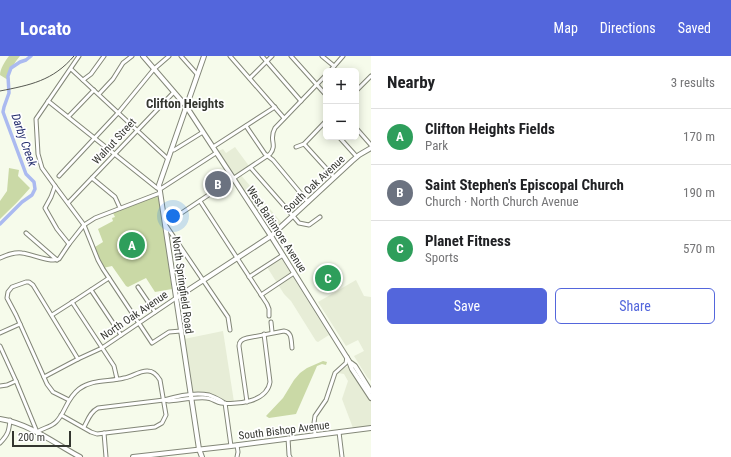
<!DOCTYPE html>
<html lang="en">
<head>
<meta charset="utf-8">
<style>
	body { margin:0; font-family:"Roboto Condensed",sans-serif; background:#f6f6f6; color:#202124 }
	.controls { position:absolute; right:12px; top:12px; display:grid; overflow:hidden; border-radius:6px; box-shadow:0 2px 10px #0003 }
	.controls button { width:36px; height:36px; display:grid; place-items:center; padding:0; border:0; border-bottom:1px solid #e0e0e0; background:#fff; color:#202124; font:20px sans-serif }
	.scale { position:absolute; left:12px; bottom:10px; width:59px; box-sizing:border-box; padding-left:4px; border:2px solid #343630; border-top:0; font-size:11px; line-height:14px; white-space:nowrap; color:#343630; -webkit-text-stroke:3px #fff; paint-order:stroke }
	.you { position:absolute; left:173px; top:160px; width:14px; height:14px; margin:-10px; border:3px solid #fff; border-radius:50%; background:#1a73e8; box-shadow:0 0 0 6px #1a73e833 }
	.badge { display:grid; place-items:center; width:26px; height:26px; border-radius:50%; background:#5366dc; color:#fff; font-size:13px; font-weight:700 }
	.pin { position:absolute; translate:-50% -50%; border:2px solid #fff; box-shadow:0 1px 4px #0006 }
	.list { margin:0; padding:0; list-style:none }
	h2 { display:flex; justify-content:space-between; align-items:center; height:52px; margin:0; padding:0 16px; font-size:17px }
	h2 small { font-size:13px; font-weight:400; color:#757577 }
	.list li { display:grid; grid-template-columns:26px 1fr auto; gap:12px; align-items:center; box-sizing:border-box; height:56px; padding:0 16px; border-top:1px solid #e0e0e0 }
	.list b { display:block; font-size:15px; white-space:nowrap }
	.list p { margin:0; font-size:13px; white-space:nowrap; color:#757577 }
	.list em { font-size:13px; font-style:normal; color:#757577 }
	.actions { display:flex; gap:8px; padding:12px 16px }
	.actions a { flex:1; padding:9px 0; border:1px solid #5366dc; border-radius:6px; text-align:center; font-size:14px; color:#5366dc }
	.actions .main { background:#5366dc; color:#fff }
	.map { position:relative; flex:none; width:371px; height:401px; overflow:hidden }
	header { display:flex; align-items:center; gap:24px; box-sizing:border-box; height:56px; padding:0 20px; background:#5366dc; color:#fff }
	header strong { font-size:19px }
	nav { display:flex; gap:22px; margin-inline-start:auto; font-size:14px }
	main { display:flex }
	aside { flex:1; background:#fff }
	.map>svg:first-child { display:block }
</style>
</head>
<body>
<header>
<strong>Locato</strong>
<nav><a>Map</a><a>Directions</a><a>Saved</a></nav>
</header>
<main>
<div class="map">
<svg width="371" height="401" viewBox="0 0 371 401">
	<rect width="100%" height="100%" fill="#f6fbeb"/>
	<g fill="#e7edd7">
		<polygon points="235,91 249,110 240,118 282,167 270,175 218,95 223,93 226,97"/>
		<polygon points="281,202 329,279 318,286 316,285 291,245 284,238 267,211"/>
		<polygon points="356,224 364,240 371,241 371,325 367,321 354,300 364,295 358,284 346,290 318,246"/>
		<polygon points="223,275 234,346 228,346 213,339 195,338 192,335 184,283"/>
		<polygon points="349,310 371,346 371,370 353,372 342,343 348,325 344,318 338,317 343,312"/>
	</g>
	<g fill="#cad9a6">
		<path d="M 9,0 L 20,0 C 13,8 11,14 8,24 L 0,19 C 0,13 5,5 9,0 Z"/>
		<path d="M 9,112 L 19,114 L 18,120 L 30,132 C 21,143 10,153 0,163 L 0,145 L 7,135 Z"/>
		<polygon points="159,139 172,233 155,236 146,222 128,231 126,230 112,210 103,212 95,191 103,186 98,173 113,165 112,162 115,161 113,157"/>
		<polygon points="323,305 327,306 326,309 322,308 317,310 296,358 269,362 266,360 283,342 294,324 300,317 307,312"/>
	</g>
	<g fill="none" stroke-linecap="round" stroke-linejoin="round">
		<polyline stroke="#abbaf0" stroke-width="3.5" points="0,168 22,146 32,139 35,133 34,126 26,118 3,56 4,51 9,37 8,20 11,12 20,6 26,4 31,0"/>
		<g stroke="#838778" stroke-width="5">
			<g id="minor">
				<polyline points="181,0 197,18"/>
				<polyline points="230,0 284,62"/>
				<polyline points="262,0 301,45"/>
				<polyline points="291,0 326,39"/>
				<polyline points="322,0 334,10"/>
				<polyline points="71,13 168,103"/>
				<polyline points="330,15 343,0"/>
				<polyline points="250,22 272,0"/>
				<polyline points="83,24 91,18 104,0"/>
				<polyline points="356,35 371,20"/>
				<polyline points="99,38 113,23 123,7 132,0"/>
				<polyline points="48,45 157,132 159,133 162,132 216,97"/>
				<polyline points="69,60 94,34"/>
				<polyline points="246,70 265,98 273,104 308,146"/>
				<polyline points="356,72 371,89"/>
				<polyline points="339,81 357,101"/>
				<polyline points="304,88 334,121"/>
				<polyline points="213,91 275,51"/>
				<polyline points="296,91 304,88 326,65"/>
				<polyline points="171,94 174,94 203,76"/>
				<polyline points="251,112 293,160 299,167 309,169 320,161"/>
				<polyline points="59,120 118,57 154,13 169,0"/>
				<polyline points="92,122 115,141 120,152"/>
				<polyline points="55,130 84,169 98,204 103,213 152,287 169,276 181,275"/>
				<polyline points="200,145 267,248 269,253 269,260"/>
				<polyline points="68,147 174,36"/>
				<polyline points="26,177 57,204"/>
				<polyline points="69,188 57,173 45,152 51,141 55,130 42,112 38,98 36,63 79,0"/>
				<path d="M 0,202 C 7,199 14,196 22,197 C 32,198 50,207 59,203 L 69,188 L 84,169 L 95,162 L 160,137"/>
				<polyline points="249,221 283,199"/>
				<polyline points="138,231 155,256"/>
				<polyline points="91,234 121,279"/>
				<polyline points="261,239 294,217"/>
				<polyline points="72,246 114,310 117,323"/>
				<polyline points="52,259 74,245 109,222"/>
				<polyline points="271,266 272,276"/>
				<path d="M 230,274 L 228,261 L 165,168 L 270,98 C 278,88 268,84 275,72 L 326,19"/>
				<polyline points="0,277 20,268"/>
				<path d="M 0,290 L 16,325 L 37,376 C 43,372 51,371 56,366 C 66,356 66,343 79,333 C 92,323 109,326 124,322 C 132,321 140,314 148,315 C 153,315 157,319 160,324 L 166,359 L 162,367 L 155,371 L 97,378 L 91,376 L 61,359"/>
				<polyline points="44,321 78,303 102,292 176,242"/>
				<polyline points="0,330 7,329 16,325"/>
				<polyline points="69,344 53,336 47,328 16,259 7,242 8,236 12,231 26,226 29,226 33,229 78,303"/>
				<path d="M 164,344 L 169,345 C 180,344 196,341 206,342 C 211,342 216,346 221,347 C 237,349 267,346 270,326 L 264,278"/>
				<path d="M 247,346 L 239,290 C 239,285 242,283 247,282 L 284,275 C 292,276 291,284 292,292"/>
				<polyline points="225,347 231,390"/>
				<path d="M 84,371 C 88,364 90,356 98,352 L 164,344 C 177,340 195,336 209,339 C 214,341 219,343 223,346"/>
				<polyline points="339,376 342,401"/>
				<polyline points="104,377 106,401"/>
				<polyline points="315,379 314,367 315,360 326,344 335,317 346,307 347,301"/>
				<polyline points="288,382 289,399 290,401"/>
				<path d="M 0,387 C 8,379 9,375 10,364"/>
				<polyline points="237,389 238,396 237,401"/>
			</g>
		</g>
		<g stroke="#838778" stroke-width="6">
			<g id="major">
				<polyline points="143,0 186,50 271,180 349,305 352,313 371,342"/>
				<polyline points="176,242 271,180 352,105 359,99 371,92"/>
				<polyline points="351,307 355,310 371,336"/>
				<path d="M 0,363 C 30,368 54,387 80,401"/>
				<polyline points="133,401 231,390 371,372"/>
				<polyline points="202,401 199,393 159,129 204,0"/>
			</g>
		</g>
		<use href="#minor" stroke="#fff" stroke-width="3"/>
		<use href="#major" stroke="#fff" stroke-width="4"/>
		<path stroke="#575952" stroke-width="1" d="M 0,35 C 30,29 53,25 74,0"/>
	</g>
	<g text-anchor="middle" stroke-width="3.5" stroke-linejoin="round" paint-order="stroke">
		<g font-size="11" fill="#343630" stroke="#fff">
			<text transform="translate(114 85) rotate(-47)" y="4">Walnut Street</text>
			<text transform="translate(314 128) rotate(-43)" y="4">South Oak Avenue</text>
			<text transform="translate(277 173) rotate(57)" y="4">West Baltimore Avenue</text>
			<text transform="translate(183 229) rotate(82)" y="4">North Springfield Road</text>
			<text transform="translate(134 259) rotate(-34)" y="4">North Oak Avenue</text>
			<text transform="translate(284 374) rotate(-7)" y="4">South Bishop Avenue</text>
		</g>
		<g font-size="12" font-style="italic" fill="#252e6d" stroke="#fff">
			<text transform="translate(24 84) rotate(71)" y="4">Darby Creek</text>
		</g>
		<g font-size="13" font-weight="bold" fill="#343630" stroke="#fff">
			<text x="185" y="52">Clifton Heights</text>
		</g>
	</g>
</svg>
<div class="controls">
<button>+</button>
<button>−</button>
</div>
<div class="scale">200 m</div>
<div class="you"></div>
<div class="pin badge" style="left:132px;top:189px;background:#2e9e5b">A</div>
<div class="pin badge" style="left:218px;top:128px;background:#6b7280">B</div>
<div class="pin badge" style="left:328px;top:222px;background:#2e9e5b">C</div>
</div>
<aside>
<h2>Nearby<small>3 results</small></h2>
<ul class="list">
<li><span class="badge" style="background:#2e9e5b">A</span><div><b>Clifton Heights Fields</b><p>Park</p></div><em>170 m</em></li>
<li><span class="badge" style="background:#6b7280">B</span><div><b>Saint Stephen's Episcopal Church</b><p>Church · North Church Avenue</p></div><em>190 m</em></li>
<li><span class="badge" style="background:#2e9e5b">C</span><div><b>Planet Fitness</b><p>Sports</p></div><em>570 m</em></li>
</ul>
<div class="actions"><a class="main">Save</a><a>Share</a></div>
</aside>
</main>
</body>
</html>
